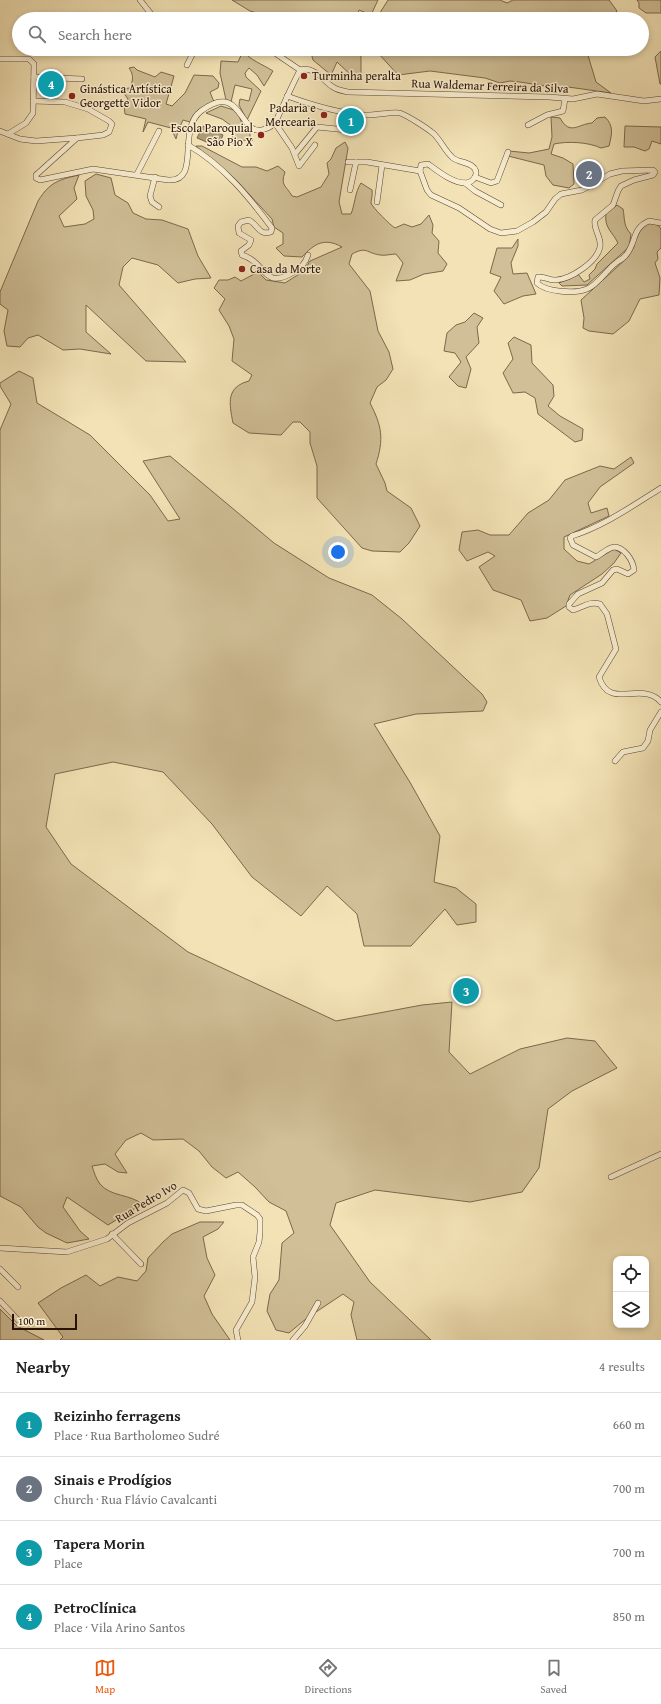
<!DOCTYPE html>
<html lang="en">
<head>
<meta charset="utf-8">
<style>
	body { margin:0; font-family:"Gentium Book Plus",serif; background:#f6f6f6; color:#222 }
	.controls { position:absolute; right:12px; bottom:12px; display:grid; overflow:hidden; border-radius:8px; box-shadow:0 2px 6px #0003 }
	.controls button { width:36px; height:36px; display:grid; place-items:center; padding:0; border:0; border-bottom:1px solid #e0e0e0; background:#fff; color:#222; font:20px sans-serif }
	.scale { position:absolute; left:12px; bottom:10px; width:65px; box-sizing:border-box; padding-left:4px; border:2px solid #291202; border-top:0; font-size:11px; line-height:14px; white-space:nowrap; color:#291202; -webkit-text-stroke:3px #f7eccf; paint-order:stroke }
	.you { position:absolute; left:338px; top:552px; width:14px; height:14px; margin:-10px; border:3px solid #fff; border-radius:50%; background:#1a73e8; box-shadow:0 0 0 6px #1a73e833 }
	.badge { display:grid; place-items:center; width:26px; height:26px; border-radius:50%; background:#ea580c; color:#fff; font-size:13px; font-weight:700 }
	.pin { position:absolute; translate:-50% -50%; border:2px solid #fff; box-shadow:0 1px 4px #0006 }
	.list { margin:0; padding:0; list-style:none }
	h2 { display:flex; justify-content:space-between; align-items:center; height:52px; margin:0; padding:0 16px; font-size:17px }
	h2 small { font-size:13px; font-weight:400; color:#767676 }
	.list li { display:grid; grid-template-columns:26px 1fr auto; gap:12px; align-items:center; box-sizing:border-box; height:64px; padding:0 16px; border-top:1px solid #e0e0e0 }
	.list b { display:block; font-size:15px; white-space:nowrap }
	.list p { margin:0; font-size:13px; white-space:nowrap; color:#767676 }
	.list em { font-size:13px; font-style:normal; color:#767676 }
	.icon { flex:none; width:22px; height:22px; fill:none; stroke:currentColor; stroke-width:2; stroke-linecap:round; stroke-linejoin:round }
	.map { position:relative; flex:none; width:661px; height:1340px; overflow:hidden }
	.search { position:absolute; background:#fff; box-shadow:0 2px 6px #0003; left:12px; right:12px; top:12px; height:44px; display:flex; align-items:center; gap:10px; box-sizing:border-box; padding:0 14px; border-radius:22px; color:#767676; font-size:15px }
	.sheet { height:308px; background:#fff }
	nav { display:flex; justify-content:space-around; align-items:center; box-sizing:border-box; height:56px; border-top:1px solid #e0e0e0; background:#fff; font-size:11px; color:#767676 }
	nav a { display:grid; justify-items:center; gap:2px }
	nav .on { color:#ea580c }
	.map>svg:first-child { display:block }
</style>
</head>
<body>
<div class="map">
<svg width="661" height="1340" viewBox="0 0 661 1340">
	<rect width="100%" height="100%" fill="#f2e2b5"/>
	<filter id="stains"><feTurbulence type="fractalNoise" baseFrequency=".005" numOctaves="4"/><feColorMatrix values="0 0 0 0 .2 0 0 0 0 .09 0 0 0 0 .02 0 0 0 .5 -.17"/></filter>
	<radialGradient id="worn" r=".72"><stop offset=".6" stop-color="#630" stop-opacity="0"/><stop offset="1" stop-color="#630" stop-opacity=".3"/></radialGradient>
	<g fill="#d0bf97" stroke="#7c684c">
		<polygon points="232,0 378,0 371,15 359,10 356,19 269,19 264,15 250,11"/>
		<polygon points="388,0 500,0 507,3 513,0 609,0 617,11 608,19 380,19 378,16"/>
		<polygon points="637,0 661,0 661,13 646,13 639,8 639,3"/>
		<polygon points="310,49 357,49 361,57 361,74 352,76 337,62 331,75 313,60"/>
		<polygon points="376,49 590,49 587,52 596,82 611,93 568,87 551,87 520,82 510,81 500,83 485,78 430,71 398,75 378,53"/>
		<path d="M 243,51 C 250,60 262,64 273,71 L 264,86 L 257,75 L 249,68 L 245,73 L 246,77 L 261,91 L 247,120 L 239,105 L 240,99 L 249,101 L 252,89 L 235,85 L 231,102 L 226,100 L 220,73 L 221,61 L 238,62 Z"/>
		<polygon points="661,51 661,84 660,84 655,57"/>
		<path d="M 134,67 L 137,70 L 155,77 L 161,72 L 174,76 L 166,104 L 172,106 L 185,93 L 194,75 L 213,76 L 219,83 L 218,88 L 210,92 L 214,102 C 205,106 193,111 190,122 L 183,120 L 178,131 L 176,139 L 171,128 L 148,122 L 143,132 L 146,119 L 125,114 L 124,105 L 128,99 L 121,89 L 130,88 C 133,80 134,75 129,68 Z"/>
		<polygon points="221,106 237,111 243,126 250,132 250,137 253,139 252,141 244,140 239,147 230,142 236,129 222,119 206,113"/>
		<path d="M 551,117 L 560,118 C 570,136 578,124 592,123 L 597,118 L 605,117 C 614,126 612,134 609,146 L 601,148 C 588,142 568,141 554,144 L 551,154 L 563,158 L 573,164 L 574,184 L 569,188 L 553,185 L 546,176 L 544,165 L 508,156 L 509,151 L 529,153 L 549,149 L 552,137 Z"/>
		<polygon points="625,126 661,127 661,144 652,141 649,149 645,151 634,147 624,147"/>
		<path d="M 345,142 L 348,148 L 339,202 L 342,214 L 351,214 C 355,204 355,192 361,183 L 372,190 C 373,195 371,199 371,203 C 372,207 390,225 395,228 L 404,224 L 412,227 L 421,224 L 429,215 L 433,225 L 432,233 L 439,241 L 438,253 L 447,264 L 443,271 L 424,274 L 410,280 L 396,281 L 403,263 L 396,254 C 391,254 385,256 380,255 C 366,253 367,246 352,254 L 349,264 L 370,291 L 378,331 L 389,352 L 393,369 L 386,380 L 377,387 L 370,403 C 382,426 384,439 376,464 L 385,483 L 387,491 L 411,508 L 420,526 L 409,543 L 400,552 L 372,551 L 362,548 L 317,498 L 317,466 L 310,443 L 310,432 L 300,422 L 293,422 L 281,435 L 249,433 L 233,423 C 229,403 226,387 249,381 L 252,375 L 232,361 L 234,339 L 229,326 L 219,310 L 225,299 L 214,288 L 219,280 L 228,280 L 235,277 L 241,281 L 258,272 L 266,280 L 285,283 L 304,271 L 310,261 L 342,247 C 324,237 314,244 302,257 L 284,256 L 276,248 L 283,244 L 283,233 L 274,227 L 272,219 L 236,180 L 196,146 L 202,146 L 242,167 L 256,167 L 267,171 L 278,166 L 285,172 C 280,186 286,185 292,196 L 297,197 L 321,187 L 329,174 L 327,163 L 331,159 L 336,148 Z"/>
		<path d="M 96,174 L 111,178 L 115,195 L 128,203 L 133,213 L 146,219 L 162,220 L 188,229 L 198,256 L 211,278 L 195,279 L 178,283 L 158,265 L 132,258 L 123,267 L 119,285 L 186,362 L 146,361 L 86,305 L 86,332 L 111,354 L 80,349 L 63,350 L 38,335 L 28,338 L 20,347 L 7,346 L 4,331 L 8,310 L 0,304 L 0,292 L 38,201 C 50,182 58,180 79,175 L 74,188 L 77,199 L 59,216 L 64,227 L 85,224 L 94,219 L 93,210 L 86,196 L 85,181 Z"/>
		<path d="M 617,205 L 623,209 C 625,219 623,226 631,234 L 629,247 L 587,285 L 562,286 L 559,283 L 578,274 L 584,282 L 590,279 L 589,275 L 595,269 L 597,264 L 618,243 C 612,231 604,228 606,213 Z"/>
		<polygon points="649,223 658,225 661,229 661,248 657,252 658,259 655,263 660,278 659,295 640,299 629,321 613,334 589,331 583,328 584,318 581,300 627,258 634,247 635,240 640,228"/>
		<polygon points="518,239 518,246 511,263 513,274 527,273 536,294 523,296 504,304 494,291 501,277 490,273 497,248 512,248"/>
		<polygon points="474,313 483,318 477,327 479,343 466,357 471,369 466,388 458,386 449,377 461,362 455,353 444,351 447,333 456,325 465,322"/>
		<polygon points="514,337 531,345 532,363 553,385 554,396 548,406 560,416 583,429 582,440 575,442 538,414 535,398 525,392 513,393 503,373 513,359 508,343"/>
		<path d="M 19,371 L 33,378 L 37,403 L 90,435 L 150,495 L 168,521 L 180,519 L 143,461 L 170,456 L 274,543 L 329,578 L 372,595 L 402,619 L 482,694 L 487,702 L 483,711 L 416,714 L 374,724 L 411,784 L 440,836 L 434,882 L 456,888 L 476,904 L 476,922 L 457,925 L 445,909 L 411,946 L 364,946 L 357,914 L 327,886 L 301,916 L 252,877 L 212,824 L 163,772 L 113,762 L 55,774 L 46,827 L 71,864 L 188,952 L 336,1021 L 422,1005 L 452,1002 L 449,1052 L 470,1074 L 520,1049 L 567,1038 L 595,1041 L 617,1068 L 572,1091 L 548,1109 L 539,1168 L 522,1192 L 470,1202 L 375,1190 L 336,1203 L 330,1225 L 370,1282 L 431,1340 L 357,1340 L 351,1315 L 354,1302 L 343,1294 L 307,1318 L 289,1333 L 276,1330 L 267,1311 L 270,1294 L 279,1280 L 282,1243 L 294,1233 L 286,1211 L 269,1202 L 255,1187 L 238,1172 L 226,1178 L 212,1167 L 199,1151 L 183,1139 L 153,1140 L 141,1133 L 126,1140 L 115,1154 L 127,1173 L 118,1172 L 105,1164 L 92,1166 C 94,1172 96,1179 100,1184 C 111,1197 130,1194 142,1204 L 108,1225 L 67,1197 L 63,1207 L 80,1231 L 89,1239 L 67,1243 L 46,1233 L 38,1227 L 21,1207 L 0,1196 L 0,430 L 11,404 L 0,386 L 0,383 Z"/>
		<polygon points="631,457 634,463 600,487 588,503 591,513 607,508 609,516 564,537 564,549 577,561 589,564 614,549 621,553 614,563 602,574 570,595 566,606 547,618 530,621 521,600 493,590 479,567 495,556 488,552 467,561 459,550 462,532 478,530 490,535 509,535 528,513 549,500 565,480 600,466 614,469"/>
		<polygon points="200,1222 224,1222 218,1229 203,1237 207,1258 215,1275 204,1296 212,1314 230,1340 60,1340 63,1337 38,1303 61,1288 86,1275 100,1286 118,1277 137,1281 146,1271 148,1258 163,1242 172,1234"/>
		<polygon points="0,1309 17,1326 44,1340 0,1340"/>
	</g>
	<polygon fill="#ae9b78" stroke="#796449" points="203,126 223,135 218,147 197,138"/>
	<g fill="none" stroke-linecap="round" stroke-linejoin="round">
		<g stroke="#5b462f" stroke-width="6">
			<g id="street">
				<polyline points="140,0 155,19"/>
				<polyline points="269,49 300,70"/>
				<polyline points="0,59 29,59 34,64 33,113 26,123 8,134"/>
				<polyline points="187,65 195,49"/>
				<path d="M 300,70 C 315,66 322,80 333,87 C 337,90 343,91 348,92 L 549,97 L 573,99 L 597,94 L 644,101 L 661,99"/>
				<polyline points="34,77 82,79"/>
				<path d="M 287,96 C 312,105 338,113 364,115 C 374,116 394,111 400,113 C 408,116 427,128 434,134 C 441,141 445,151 453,158 C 458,162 467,162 472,166 C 480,171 475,182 466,183 C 452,183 438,171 428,164 L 421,165 L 420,171 L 427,190 L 431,195 L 459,208 L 490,229 L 501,233 L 517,231 L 533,222 L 546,212 L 555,199 L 561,194 L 582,190 L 610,174 L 622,171 L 653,170 L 655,172 L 653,175 L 634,180 L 621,186 L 618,191 L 613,205 L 595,220 C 593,230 602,237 600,247 C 597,262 571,279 556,280 C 550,281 545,276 538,277 L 537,283 C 546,292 575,294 587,289 C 599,284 607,269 617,262 C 620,260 624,258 626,255 C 637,242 631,229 649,221 L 661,223"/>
				<polyline points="275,123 292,148 299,166 315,145"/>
				<polyline points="528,125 547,115 563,111 565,99"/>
				<polyline points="0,131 20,139 36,141 77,138 103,135 109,132 112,124 109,121 88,109 65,102 33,101"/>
				<path d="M 77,138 L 36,175 L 36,178 L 40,180 L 93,169 L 168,180 C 202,182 176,130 201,111 C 243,79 239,140 265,129 C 268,128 273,125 275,122 C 278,118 280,111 283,106 C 288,94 294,82 300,70"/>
				<path d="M 188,145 C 223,165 249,197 272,228 L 271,232 C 259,236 258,225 249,220 L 241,222 L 238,226 L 239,233 L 251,240 L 249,245 L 241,251 L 242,255 C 266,262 263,290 292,273 C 301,268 305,264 308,255"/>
				<polyline points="295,154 317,127 357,131"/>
				<polyline points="348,162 367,162 420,171"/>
				<polyline points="137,174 159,131"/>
				<polyline points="155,177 150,196 152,202 159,207"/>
				<polyline points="475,177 491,183 497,181 508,152"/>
				<polyline points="465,183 475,191 501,205"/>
				<polyline points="350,190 356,162"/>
				<polyline points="377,202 382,165"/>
				<path d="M 661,488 C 632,506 604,526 572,536 L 570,538 L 573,545 L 596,557 C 602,554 607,548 614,547 C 624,547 633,560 634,570 L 628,574 L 617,569 L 613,570 L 602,583 L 578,594 L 569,604 L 569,607 L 573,610 C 584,607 589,601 600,604 L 607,614 L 616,649 L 599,677 C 609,711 642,680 661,702"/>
				<polyline points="615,761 623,752 643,748 648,741 650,730 661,712"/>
				<polyline points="611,1177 661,1154"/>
				<polyline points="112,1234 141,1264"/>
				<polyline points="0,1248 67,1252 107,1239 128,1223 167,1203 183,1190 189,1193 198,1209 206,1211 236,1205 242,1205 257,1215 260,1219 260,1232 259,1242 253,1257 255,1277 252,1302 236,1330 238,1340"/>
				<polyline points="0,1269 18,1287"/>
				<polyline points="0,1301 22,1324"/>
				<polyline points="293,1340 305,1326 318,1303"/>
			</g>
		</g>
		<use href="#street" stroke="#f7eccf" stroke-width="5"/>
	</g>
	<g fill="#8f2418" stroke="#f7eccf" stroke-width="1.5">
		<circle cx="304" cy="76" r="4"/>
		<circle cx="72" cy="96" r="4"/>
		<circle cx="324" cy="115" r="4"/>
		<circle cx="261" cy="135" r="4"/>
		<circle cx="242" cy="269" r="4"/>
	</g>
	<g text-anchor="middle" stroke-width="3" stroke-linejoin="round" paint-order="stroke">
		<g font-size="12" fill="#291202" stroke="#f7eccf" text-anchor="start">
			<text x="312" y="80">Turminha peralta</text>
			<text x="80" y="93">Ginástica Artística<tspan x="80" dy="14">Georgette Vidor</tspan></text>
			<text x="316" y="112" text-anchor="end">Padaria e<tspan x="316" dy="14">Mercearia</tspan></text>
			<text x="253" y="132" text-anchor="end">Escola Paroquial<tspan x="253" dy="14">São Pio X</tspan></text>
			<text x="250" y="273">Casa da Morte</text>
		</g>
		<g font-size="12" fill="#291202" stroke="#f7eccf">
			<text transform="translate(490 86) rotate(2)" y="4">Rua Waldemar Ferreira da Silva</text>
			<text transform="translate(146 1202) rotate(-31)" y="4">Rua Pedro Ivo</text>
		</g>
	</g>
	<rect width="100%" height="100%" filter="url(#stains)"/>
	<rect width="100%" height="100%" fill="url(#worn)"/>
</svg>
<div class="controls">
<button><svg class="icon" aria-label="locate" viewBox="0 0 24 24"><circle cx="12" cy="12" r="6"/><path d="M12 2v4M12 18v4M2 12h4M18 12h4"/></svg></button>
<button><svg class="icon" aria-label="layers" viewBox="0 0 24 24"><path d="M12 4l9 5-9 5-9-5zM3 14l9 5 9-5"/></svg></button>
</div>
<div class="scale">100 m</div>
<div class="you"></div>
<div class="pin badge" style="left:351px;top:121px;background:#0f9aa8">1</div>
<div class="pin badge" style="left:589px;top:174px;background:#6b7280">2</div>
<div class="pin badge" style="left:466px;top:991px;background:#0f9aa8">3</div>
<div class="pin badge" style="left:51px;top:84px;background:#0f9aa8">4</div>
<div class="search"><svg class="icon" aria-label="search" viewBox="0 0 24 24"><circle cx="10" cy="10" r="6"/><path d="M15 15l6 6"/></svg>Search here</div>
</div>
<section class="sheet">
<h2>Nearby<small>4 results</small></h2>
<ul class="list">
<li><span class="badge" style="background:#0f9aa8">1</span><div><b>Reizinho ferragens</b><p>Place · Rua Bartholomeo Sudré</p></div><em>660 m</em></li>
<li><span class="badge" style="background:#6b7280">2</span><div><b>Sinais e Prodígios</b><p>Church · Rua Flávio Cavalcanti</p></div><em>700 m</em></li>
<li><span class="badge" style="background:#0f9aa8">3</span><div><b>Tapera Morin</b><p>Place</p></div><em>700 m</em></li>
<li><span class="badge" style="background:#0f9aa8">4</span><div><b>PetroClínica</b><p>Place · Vila Arino Santos</p></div><em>850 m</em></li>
</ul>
</section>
<nav>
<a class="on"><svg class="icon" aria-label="map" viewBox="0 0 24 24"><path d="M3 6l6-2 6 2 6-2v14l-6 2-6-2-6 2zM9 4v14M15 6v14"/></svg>Map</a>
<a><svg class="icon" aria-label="directions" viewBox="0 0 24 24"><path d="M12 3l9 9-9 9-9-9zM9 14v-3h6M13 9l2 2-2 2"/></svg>Directions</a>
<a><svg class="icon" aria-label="saved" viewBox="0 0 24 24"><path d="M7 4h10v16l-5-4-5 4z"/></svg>Saved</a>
</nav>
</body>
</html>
